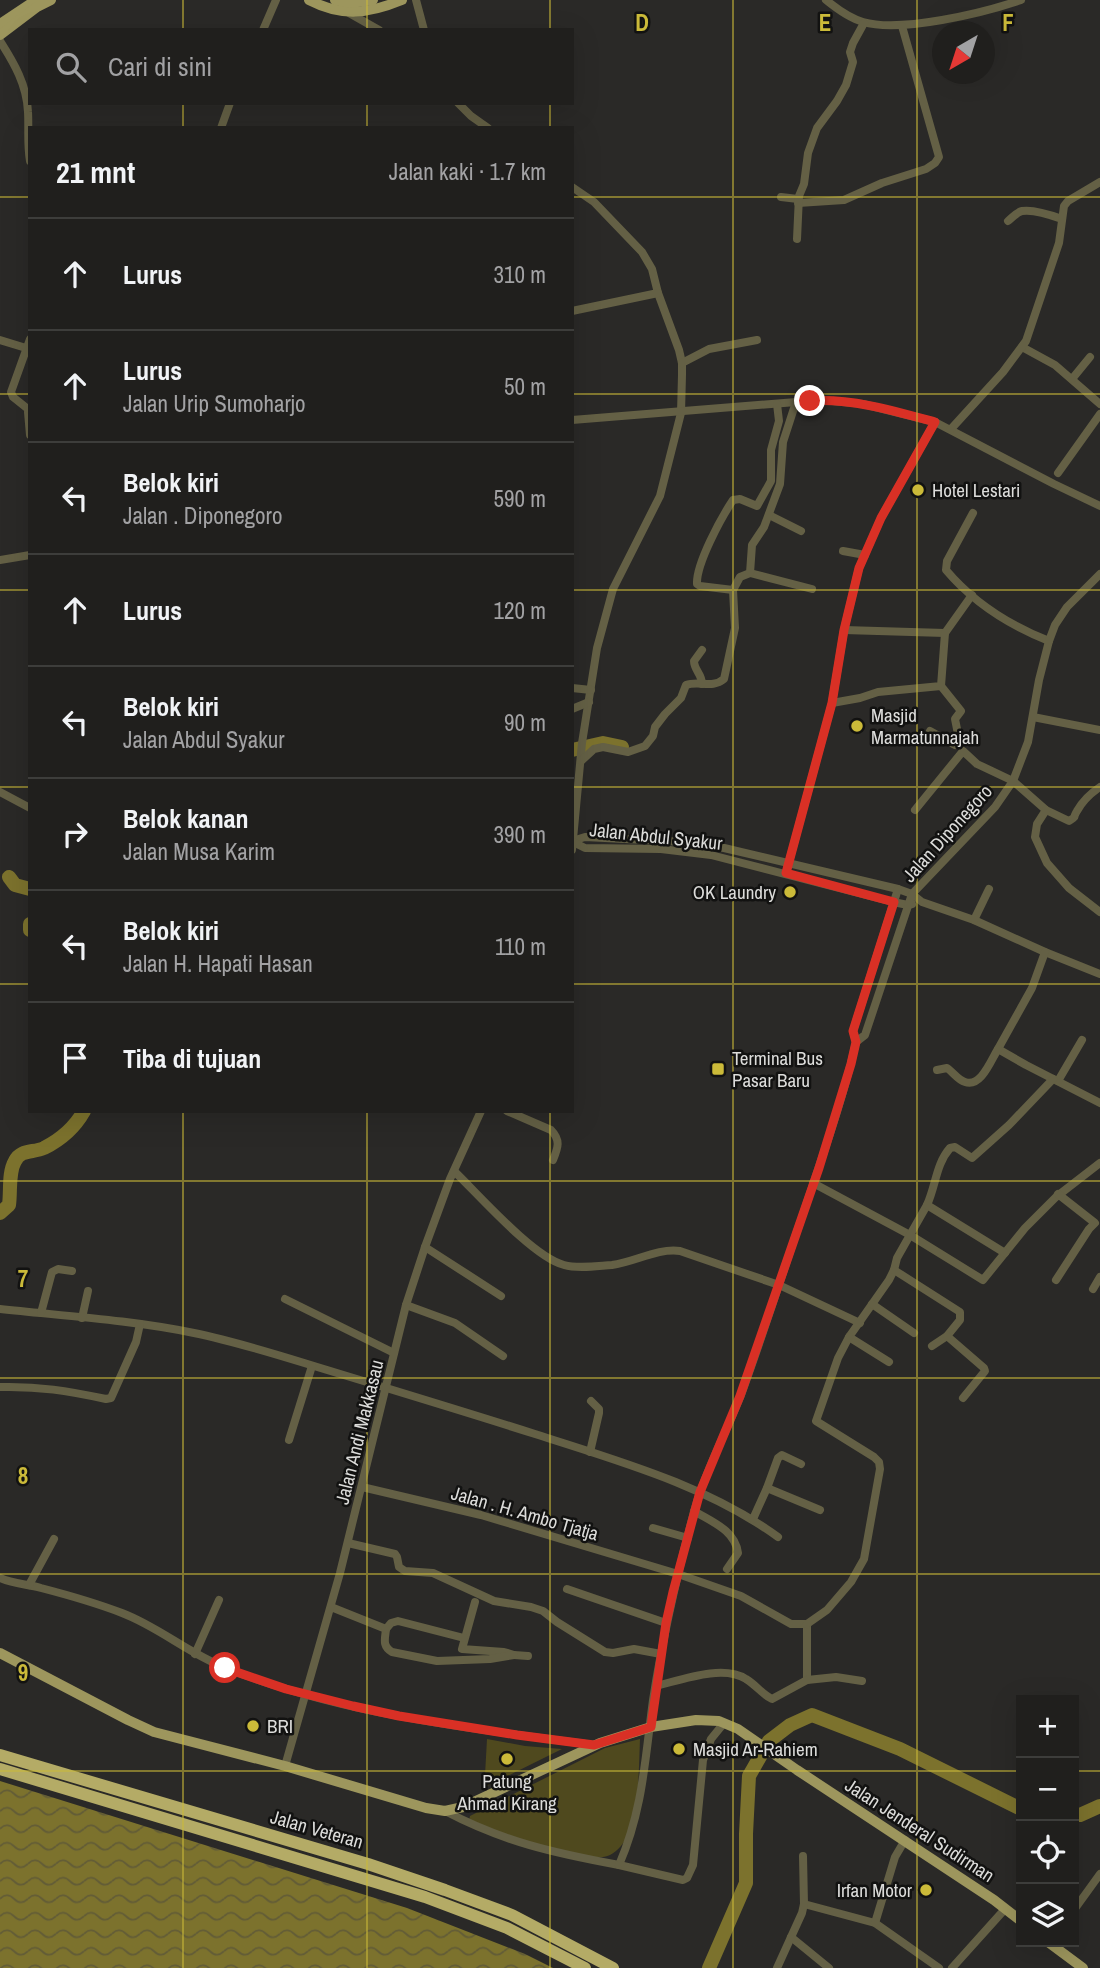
<!DOCTYPE html>
<html lang="id">
<head>
<meta charset="utf-8">
<style>
	body { margin:0; font-family:"Archivo Narrow",sans-serif; background:#2d2c2a; color:#f1f3f6 }
	.controls { position:absolute; right:21px; bottom:21px; display:grid; overflow:hidden; border-radius:0px; box-shadow:0 7px 28px #0002 }
	.controls button { width:63px; height:63px; display:grid; place-items:center; padding:0; border:0; border-bottom:2px solid #3d3d3b; background:#201f1d; color:#f1f3f6; font:35px sans-serif }
	.compass { position:absolute; left:932px; top:21px; width:63px; height:63px; border-radius:50%; background:#201f1d; box-shadow:0 7px 28px #0002; rotate:219deg }
	.stop { position:absolute; width:21px; height:21px; margin:-16px; border:5px solid #d93025; border-radius:50%; background:#fff }
	.stop.end { background:#d93025; border-color:#fff; box-shadow:0 2px 7px #0008 }
	.list { margin:0; padding:0; list-style:none }
	h2 { display:flex; justify-content:space-between; align-items:center; height:91px; margin:0; padding:0 28px; font-size:30px }
	h2 small { font-size:23px; font-weight:400; color:#a2a2a4 }
	.list li { display:grid; grid-template-columns:46px 1fr auto; gap:21px; align-items:center; box-sizing:border-box; height:112px; padding:0 28px; border-top:2px solid #3d3d3b }
	.list b { display:block; font-size:26px; white-space:nowrap }
	.list p { margin:0; font-size:23px; white-space:nowrap; color:#a2a2a4 }
	.list em { font-size:23px; font-style:normal; color:#a2a2a4 }
	.icon { flex:none; width:38px; height:38px; fill:none; stroke:currentColor; stroke-width:2; stroke-linecap:round; stroke-linejoin:round }
	.map { position:relative; flex:none; width:1100px; height:1968px; overflow:hidden }
	.search { position:absolute; background:#201f1d; box-shadow:0 7px 28px #0002; left:28px; top:28px; width:546px; height:77px; display:flex; align-items:center; gap:18px; box-sizing:border-box; padding:0 24px; border-radius:0px; color:#a2a2a4; font-size:26px }
	.panel { position:absolute; background:#201f1d; box-shadow:0 7px 28px #0002; left:28px; top:126px; width:546px; height:987px; border-radius:0px }
	.map>svg:first-child { display:block }
</style>
</head>
<body>
<div class="map">
<svg width="1100" height="1968" viewBox="0 0 1100 1968">
	<defs>
		<pattern id="water-waves" width="16" height="10" patternUnits="userSpaceOnUse" patternTransform="scale(1.75)"><rect width="16" height="10" fill="#7c722d"/><path d="M0 5q4-4 8 0t8 0" fill="none" stroke="#625c36"/></pattern>
	</defs>
	<rect width="100%" height="100%" fill="#2a2927"/>
	<g fill="#4f491e">
		<polygon points="487,1739 525,1746 562,1749 487,1786 485,1775"/>
		<path d="M 640,1739 C 639,1764 639,1814 628,1835 C 624,1843 618,1851 610,1855 C 588,1867 495,1830 469,1821 L 470,1816 L 605,1748 Z"/>
	</g>
	<polygon fill="url(#water-waves)" points="0,1781 407,1908 525,1954 553,1968 0,1968"/>
	<g fill="none" stroke-linecap="round" stroke-linejoin="round">
		<g stroke="#7c722d" stroke-width="14">
			<polyline points="572,750 603,743 622,747"/>
			<polyline points="9,877 15,885 30,889"/>
			<polyline points="30,924 30,930"/>
			<path d="M 0,1213 L 9,1205 C 11,1191 8,1173 15,1161 C 21,1149 33,1153 44,1148 C 60,1140 75,1127 84,1111"/>
			<polyline points="1074,1815 1080,1815 1100,1806"/>
			<polyline points="709,1968 746,1883 746,1834 749,1776 769,1741 790,1725 812,1715 900,1749 1021,1809"/>
		</g>
		<g stroke="#646045" stroke-width="8">
			<polyline points="416,0 424,30"/>
			<path d="M 826,0 C 837,9 849,18 863,22 C 901,33 983,13 1021,0"/>
			<polyline points="349,13 379,30"/>
			<polyline points="263,30 276,0"/>
			<path d="M 0,41 C 14,63 27,85 28,112 C 29,128 27,144 30,161"/>
			<polyline points="458,103 471,116 488,128"/>
			<polyline points="221,128 230,103"/>
			<polyline points="572,187 594,202 642,252 652,269 658,293 679,350 682,363 682,375 681,413 660,496 613,589 597,648 582,743 572,850"/>
			<polyline points="781,197 798,199"/>
			<polyline points="798,203 844,200 882,183 926,169 935,163 939,157 902,26"/>
			<path d="M 1008,221 C 1013,217 1017,212 1022,211 C 1034,209 1051,215 1062,219"/>
			<polyline points="797,239 799,196 804,184 808,153 817,128 837,101 846,85 853,62 850,52 853,43 864,23"/>
			<polyline points="572,311 658,293"/>
			<polyline points="0,340 26,348"/>
			<polyline points="1022,347 1055,365 1100,404"/>
			<polyline points="682,363 709,349 757,340"/>
			<polyline points="1072,379 1090,357"/>
			<polyline points="30,408 28,412 30,435"/>
			<polyline points="28,409 13,397 11,392 30,339"/>
			<polyline points="572,420 821,400 863,404 935,422 1054,484 1100,506"/>
			<polyline points="951,429 1003,372 1026,341 1059,243 1064,206 1068,201 1100,182"/>
			<polyline points="1058,473 1100,414"/>
			<path d="M 973,513 L 947,561 L 946,570 C 973,602 1011,626 1049,641"/>
			<polyline points="769,515 801,531"/>
			<polyline points="843,551 865,555"/>
			<polyline points="0,560 30,555"/>
			<polyline points="750,573 812,589"/>
			<path d="M 733,590 L 700,586 L 697,584 C 696,564 721,518 733,500 L 740,499 L 757,506 L 771,481 L 771,450 L 779,421 L 777,404"/>
			<polyline points="844,630 945,633"/>
			<path d="M 702,684 C 702,674 694,670 694,661 L 702,650"/>
			<polyline points="941,686 961,711 955,719 958,734 954,744"/>
			<polyline points="572,688 591,690"/>
			<polyline points="832,703 860,698 878,692 941,686 945,633 972,595"/>
			<polyline points="572,709 589,702"/>
			<polyline points="1033,717 1100,730"/>
			<polyline points="930,731 955,745"/>
			<path d="M 581,761 L 594,749 L 603,747 L 628,752 L 645,746 L 653,736 L 655,727 L 665,714 L 681,698 L 686,685 C 699,680 712,689 724,679 L 735,628 L 733,590 L 740,577 L 750,573 L 752,545 L 764,527 L 780,484 L 783,442 L 796,402"/>
			<polyline points="0,792 30,808"/>
			<path d="M 915,810 L 963,751 L 977,764 L 1013,781 L 1046,810 L 1069,821 C 1079,814 1071,821 1077,811 C 1082,802 1091,793 1100,787"/>
			<polyline points="1046,810 1037,824 1035,837 1047,863 1069,888 1100,912"/>
			<polyline points="572,841 585,837 685,842 724,848 898,889 912,894 922,902 974,920 1045,952 1100,974"/>
			<polyline points="573,842 585,848 661,849 711,855 893,902 908,905 912,904"/>
			<polyline points="786,873 832,703 844,630 859,568 881,518 935,422"/>
			<polyline points="974,920 989,889"/>
			<polyline points="1045,952 1032,988 998,1049 1026,1065 1100,1103"/>
			<polyline points="856,1042 865,1035 912,894 995,807 1013,781 1028,742 1039,680 1049,641 1055,625 1067,607 1100,574"/>
			<polyline points="856,1042 853,1031 898,889"/>
			<path d="M 937,1070 L 947,1068 C 953,1072 958,1080 965,1082 C 981,1088 991,1060 998,1049"/>
			<polyline points="1058,1081 1082,1040"/>
			<path d="M 507,1111 L 551,1130 C 561,1140 558,1148 553,1160"/>
			<path d="M 454,1171 C 479,1195 533,1257 564,1265 C 578,1269 597,1266 612,1265 C 635,1262 657,1248 680,1251 L 779,1285 L 860,1323"/>
			<polyline points="813,1183 910,1235 897,1258 894,1270 889,1280 849,1337 889,1362"/>
			<polyline points="927,1205 910,1235 983,1280 1025,1228 1056,1197 1100,1163"/>
			<polyline points="425,1247 501,1296"/>
			<path d="M 1005,1253 L 927,1205 C 936,1185 936,1164 950,1148 L 955,1147 L 972,1158 L 1009,1125 L 1053,1079"/>
			<polyline points="894,1270 960,1312 960,1320 947,1336 932,1346"/>
			<polyline points="1056,1280 1089,1229 1095,1223 1058,1194"/>
			<polyline points="1093,1289 1100,1277"/>
			<polyline points="285,1299 394,1353"/>
			<polyline points="872,1304 914,1333"/>
			<polyline points="406,1305 455,1323 503,1356"/>
			<path d="M 0,1309 C 65,1316 131,1320 194,1333 C 243,1343 290,1359 337,1373 C 403,1393 469,1413 535,1434 C 618,1461 706,1485 778,1537"/>
			<polyline points="41,1313 52,1272 58,1269 72,1271"/>
			<polyline points="82,1318 88,1291"/>
			<polyline points="947,1336 984,1368 985,1371 963,1398"/>
			<path d="M 0,1387 C 39,1386 68,1391 106,1399 L 111,1398 L 136,1342 L 140,1324"/>
			<polyline points="289,1440 312,1366"/>
			<polyline points="590,1452 599,1413 599,1409 591,1401"/>
			<polyline points="362,1487 481,1515 678,1574 741,1596 791,1624 807,1624 807,1680"/>
			<polyline points="767,1488 820,1510"/>
			<path d="M 694,1511 C 712,1522 735,1530 738,1553 L 727,1569"/>
			<polyline points="753,1519 767,1488 778,1458 782,1455 801,1464"/>
			<polyline points="653,1528 688,1538"/>
			<polyline points="348,1543 395,1554 397,1557 399,1567 405,1571 433,1573 494,1601 531,1607 543,1611 557,1622 605,1652 613,1653 634,1649 661,1654"/>
			<path d="M 0,1578 C 13,1584 27,1584 41,1588 C 68,1595 96,1603 122,1613 C 159,1627 189,1654 226,1668 C 342,1714 471,1729 594,1745"/>
			<polyline points="29,1585 54,1539"/>
			<polyline points="567,1589 666,1623"/>
			<polyline points="475,1602 462,1649 504,1652 514,1655 528,1656"/>
			<path d="M 331,1607 L 386,1629 C 385,1639 382,1646 392,1652 L 437,1661 L 490,1659 L 514,1655"/>
			<polyline points="807,1624 827,1610 851,1582 864,1559 880,1469 879,1462 874,1457 816,1421 838,1358 849,1337"/>
			<polyline points="386,1629 391,1623 398,1621 464,1638"/>
			<polyline points="195,1654 219,1600"/>
			<path d="M 656,1686 C 681,1680 723,1664 746,1679 C 756,1685 762,1694 772,1699 L 807,1680 L 836,1677 L 862,1681"/>
			<polyline points="285,1766 340,1573 406,1305 425,1247 450,1179 481,1111"/>
			<path d="M 445,1811 C 504,1842 554,1853 619,1865 C 643,1810 645,1759 653,1700 C 663,1635 678,1571 695,1508 C 706,1469 726,1433 741,1395 C 763,1335 782,1274 803,1214 C 822,1157 843,1100 856,1042"/>
			<polyline points="619,1865 683,1880 687,1878 693,1865 703,1760 711,1739 724,1723"/>
			<polyline points="804,1904 875,1923 939,1968"/>
			<polyline points="1074,1910 1100,1874"/>
			<polyline points="875,1923 895,1857 905,1840"/>
			<polyline points="791,1937 829,1968"/>
			<polyline points="777,1968 802,1913 804,1904 803,1856"/>
			<polyline points="952,1968 1005,1909"/>
		</g>
		<g stroke="#9d965d" stroke-width="10">
			<path d="M 309,0 C 342,17 368,14 402,0"/>
			<polyline points="335,0 350,3 373,0"/>
			<polyline points="0,24 36,0"/>
			<polyline points="0,35 37,7 51,0"/>
			<polyline points="0,1653 128,1720 154,1732 285,1766 426,1808 445,1811 463,1807 600,1743 651,1727 696,1720 719,1721 738,1729 797,1770 994,1900 1021,1921"/>
			<polyline points="1048,1942 1083,1968"/>
		</g>
		<g stroke="#b4ab66" stroke-width="12">
			<polyline points="0,1755 368,1864 445,1890 512,1915 613,1968"/>
			<polyline points="0,1769 425,1897 507,1928 585,1968"/>
		</g>
	</g>
	<g fill="none" stroke-linecap="round" stroke-linejoin="round">
		<path stroke="#d93025" stroke-width="9" d="M 225,1668 L 286,1689 L 353,1706 L 399,1716 L 517,1735 L 594,1745 L 651,1727 L 666,1623 L 673,1592 L 700,1492 L 740,1396 L 819,1168 L 851,1064 L 856,1042 L 853,1031 L 894,902 L 786,873 L 832,703 L 844,630 L 859,568 L 881,518 L 935,422 C 895,411 851,398 810,401"/>
	</g>
	<path fill="none" stroke="#cbba39" stroke-width="2" stroke-opacity="0.55" d="M 183,0 L 183,30M 367,0 L 367,30M 550,0 L 550,30M 733,0 L 733,1968M 917,0 L 917,1968M 183,103 L 183,128M 367,103 L 367,128M 550,103 L 550,128M 0,197 L 30,197M 572,197 L 1100,197M 0,394 L 30,394M 572,394 L 1100,394M 0,590 L 30,590M 572,590 L 1100,590M 0,787 L 30,787M 572,787 L 1100,787M 0,984 L 30,984M 572,984 L 1100,984M 183,1111 L 183,1968M 367,1111 L 367,1968M 550,1111 L 550,1968M 0,1181 L 1100,1181M 0,1378 L 1100,1378M 0,1574 L 1100,1574M 0,1771 L 1021,1771M 1074,1771 L 1100,1771"/>
	<g fill="#cbba39" stroke="#121211" stroke-width="2.5">
		<circle cx="918" cy="490" r="7"/>
		<circle cx="857" cy="726" r="7"/>
		<circle cx="790" cy="892" r="7"/>
		<rect x="711" y="1062" width="14" height="14" rx="3.5"/>
		<circle cx="253" cy="1726" r="7"/>
		<circle cx="679" cy="1749" r="7"/>
		<circle cx="507" cy="1759" r="7"/>
		<circle cx="926" cy="1890" r="7"/>
	</g>
	<g text-anchor="middle" stroke-width="5" stroke-linejoin="round" paint-order="stroke">
		<g font-size="19" fill="#dcdcda" stroke="#121211" text-anchor="start">
			<text x="932" y="497">Hotel Lestari</text>
			<text x="871" y="722">Masjid<tspan x="871" dy="22">Marmatunnajah</tspan></text>
			<text x="776" y="899" text-anchor="end">OK Laundry</text>
			<text x="732" y="1065">Terminal Bus<tspan x="732" dy="22">Pasar Baru</tspan></text>
			<text x="267" y="1733">BRI</text>
			<text x="693" y="1756">Masjid Ar-Rahiem</text>
			<text x="507" y="1788" text-anchor="middle">Patung<tspan x="507" dy="22">Ahmad Kirang</tspan></text>
			<text x="912" y="1897" text-anchor="end">Irfan Motor</text>
		</g>
		<g font-size="19" fill="#dcdcda" stroke="#121211">
			<text transform="translate(947 833) rotate(-48)" y="7">Jalan Diponegoro</text>
			<text transform="translate(656 836) rotate(6)" y="7">Jalan Abdul Syakur</text>
			<text transform="translate(359 1432) rotate(-76)" y="7">Jalan Andi Makkasau</text>
			<text transform="translate(525 1513) rotate(16)" y="7">Jalan . H. Ambo Tjatja</text>
			<text transform="translate(317 1829) rotate(16)" y="7">Jalan Veteran</text>
			<text transform="translate(920 1830) rotate(33)" y="7">Jalan Jenderal Sudirman</text>
		</g>
	</g>
	<g font-size="23" text-anchor="middle" font-weight="bold" fill="#cbba39" stroke="#121211" stroke-width="5" stroke-linejoin="round" paint-order="stroke">
		<text x="642" y="31">D</text>
		<text x="825" y="31">E</text>
		<text x="1008" y="31">F</text>
		<text x="23" y="1287">7</text>
		<text x="23" y="1484">8</text>
		<text x="23" y="1681">9</text>
	</g>
</svg>
<div class="controls">
<button>+</button>
<button>−</button>
<button><svg class="icon" aria-label="locate" viewBox="0 0 24 24"><circle cx="12" cy="12" r="6"/><path d="M12 2v4M12 18v4M2 12h4M18 12h4"/></svg></button>
<button><svg class="icon" aria-label="layers" viewBox="0 0 24 24"><path d="M12 4l9 5-9 5-9-5zM3 14l9 5 9-5"/></svg></button>
</div>
<svg class="compass" viewBox="-18 -18 36 36"><path d="M0-13l5 13h-10z" fill="#e53935"/><path d="M0 13l5-13h-10z" fill="#a2a2a4"/></svg>
<div class="stop" style="left:225px;top:1668px"></div>
<div class="stop end" style="left:810px;top:401px"></div>
<div class="search"><svg class="icon" aria-label="search" viewBox="0 0 24 24"><circle cx="10" cy="10" r="6"/><path d="M15 15l6 6"/></svg>Cari di sini</div>
<section class="panel">
<h2>21 mnt<small>Jalan kaki · 1.7 km</small></h2>
<ul class="list">
<li><svg class="icon" aria-label="ahead" viewBox="0 0 24 24"><path d="M12 20V5M6 11l6-6 6 6"/></svg><div><b>Lurus</b></div><em>310 m</em></li>
<li><svg class="icon" aria-label="ahead" viewBox="0 0 24 24"><path d="M12 20V5M6 11l6-6 6 6"/></svg><div><b>Lurus</b><p>Jalan Urip Sumoharjo</p></div><em>50 m</em></li>
<li><svg class="icon" aria-label="left" viewBox="0 0 24 24"><path d="M17 20v-9H6M10 6l-5 5 5 5"/></svg><div><b>Belok kiri</b><p>Jalan . Diponegoro</p></div><em>590 m</em></li>
<li><svg class="icon" aria-label="ahead" viewBox="0 0 24 24"><path d="M12 20V5M6 11l6-6 6 6"/></svg><div><b>Lurus</b></div><em>120 m</em></li>
<li><svg class="icon" aria-label="left" viewBox="0 0 24 24"><path d="M17 20v-9H6M10 6l-5 5 5 5"/></svg><div><b>Belok kiri</b><p>Jalan Abdul Syakur</p></div><em>90 m</em></li>
<li><svg class="icon" aria-label="right" viewBox="0 0 24 24"><path d="M7 20v-9h11M14 6l5 5-5 5"/></svg><div><b>Belok kanan</b><p>Jalan Musa Karim</p></div><em>390 m</em></li>
<li><svg class="icon" aria-label="left" viewBox="0 0 24 24"><path d="M17 20v-9H6M10 6l-5 5 5 5"/></svg><div><b>Belok kiri</b><p>Jalan H. Hapati Hasan</p></div><em>110 m</em></li>
<li><svg class="icon" aria-label="arrive" viewBox="0 0 24 24"><path d="M6 21V4h12l-3 4 3 4H6"/></svg><div><b>Tiba di tujuan</b></div></li>
</ul>
</section>
</div>
</body>
</html>
